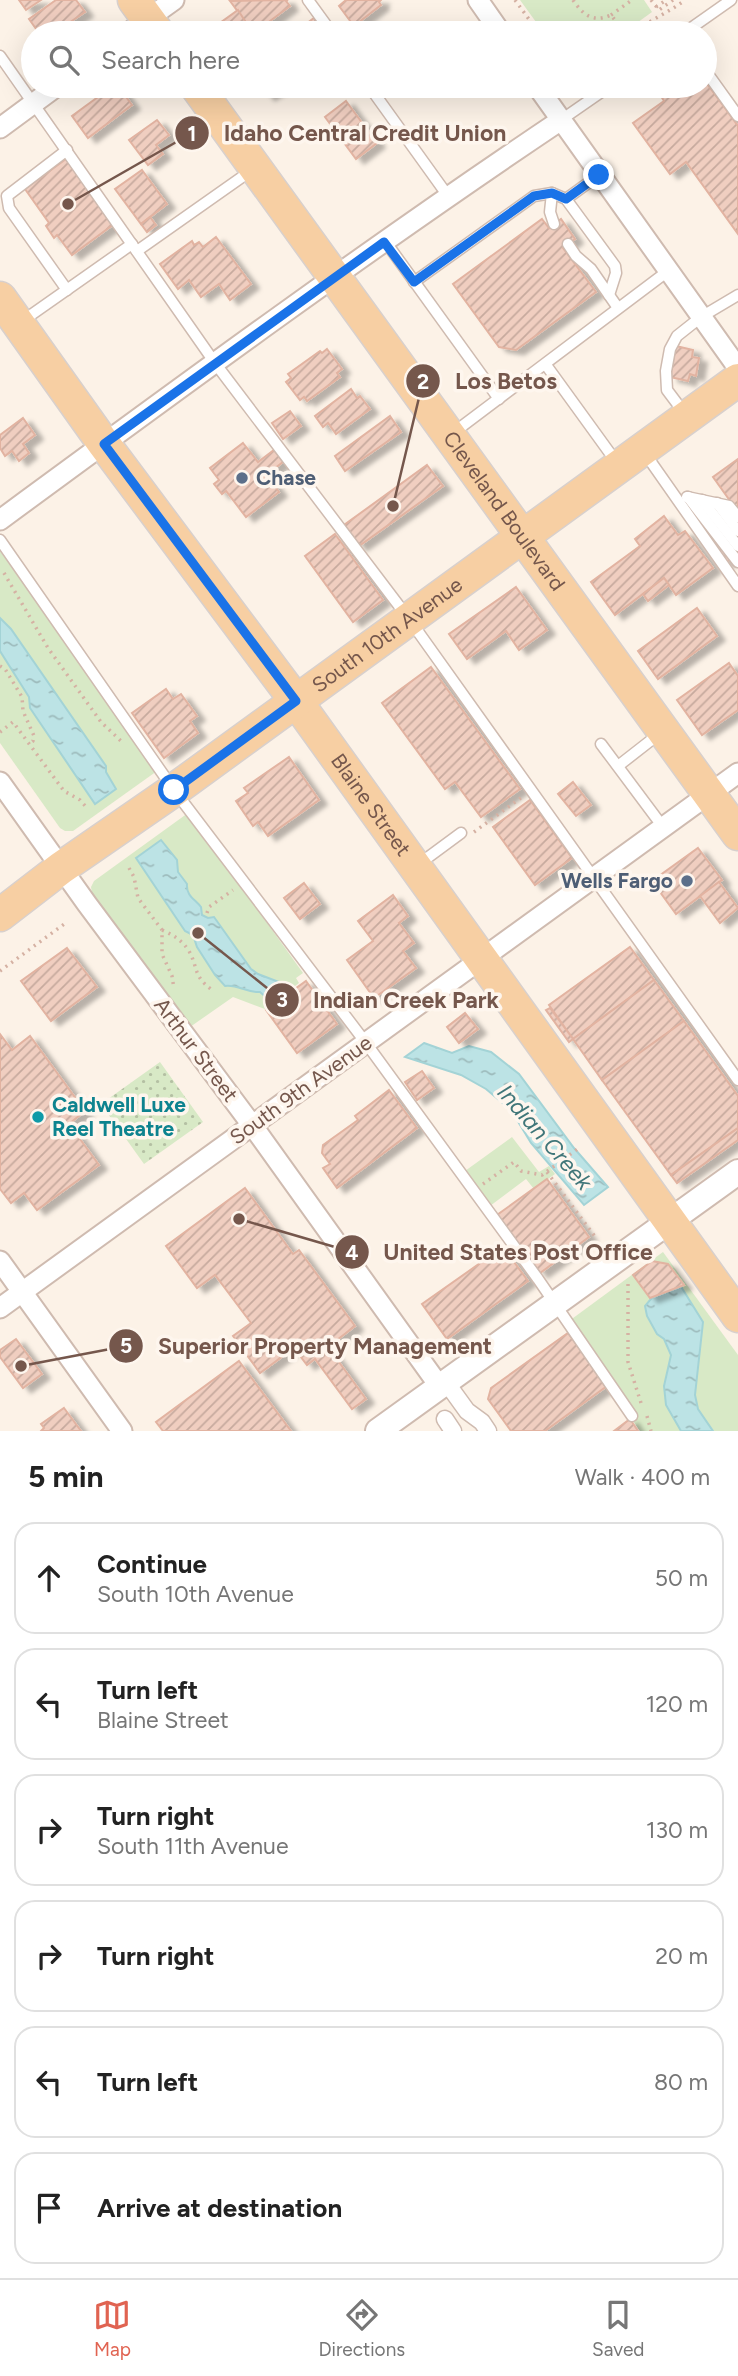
<!DOCTYPE html>
<html lang="en">
<head>
<meta charset="utf-8">
<style>
	body { margin:0; font-family:Figtree,sans-serif; background:#f6f6f6; color:#222 }
	.stop { position:absolute; width:21px; height:21px; margin:-16px; border:5px solid #1a73e8; border-radius:50%; background:#fff }
	.stop.end { background:#1a73e8; border-color:#fff; box-shadow:0 2px 7px #0008 }
	.list { margin:0; padding:0; list-style:none }
	h2 { display:flex; justify-content:space-between; align-items:center; height:91px; margin:0; padding:0 28px; font-size:30px }
	h2 small { font-size:23px; font-weight:400; color:#767676 }
	.list li { display:grid; grid-template-columns:46px 1fr auto; gap:21px; align-items:center; box-sizing:border-box; height:112px; margin:0 14px 14px; padding:0 14px; border:2px solid #e0e0e0; border-radius:21px }
	.list b { display:block; font-size:26px; white-space:nowrap }
	.list p { margin:0; font-size:23px; white-space:nowrap; color:#767676 }
	.list em { font-size:23px; font-style:normal; color:#767676 }
	.icon { flex:none; width:38px; height:38px; fill:none; stroke:currentColor; stroke-width:2; stroke-linecap:round; stroke-linejoin:round }
	.map { position:relative; flex:none; width:738px; height:1431px; overflow:hidden }
	.search { position:absolute; background:#fff; box-shadow:0 7px 28px #0002; left:21px; right:21px; top:21px; height:77px; display:flex; align-items:center; gap:18px; box-sizing:border-box; padding:0 24px; border-radius:38px; color:#767676; font-size:26px }
	.sheet { height:847px; background:#fff }
	nav { display:flex; justify-content:space-around; align-items:center; box-sizing:border-box; height:98px; border-top:2px solid #e0e0e0; background:#fff; font-size:19px; color:#767676 }
	nav a { display:grid; justify-items:center; gap:4px }
	nav .on { color:#e06351 }
	.map>svg:first-child { display:block }
</style>
</head>
<body>
<div class="map">
<svg width="738" height="1431" viewBox="0 0 738 1431">
	<defs>
		<pattern id="grass-dots" width="8" height="8" patternUnits="userSpaceOnUse" patternTransform="scale(1.75)"><rect width="8" height="8" fill="#d8e9c6"/><path d="M2 2h.1M6 6h.1" fill="none" stroke="#b4c0a3" stroke-width="1.8" stroke-linecap="round"/></pattern>
		<pattern id="water-ripples" width="26" height="14" patternUnits="userSpaceOnUse" patternTransform="scale(1.75)"><rect width="26" height="14" fill="#bce3e5"/><path d="M2 4q2-2 4 0t4 0M15 11q2-2 4 0t4 0" fill="none" stroke="#9dbbbc"/></pattern>
		<pattern id="building-hatch" width="6" height="6" patternUnits="userSpaceOnUse" patternTransform="scale(1.75)"><rect width="6" height="6" fill="#f0cec0"/><path d="M-1 1l2-2M0 6l6-6M5 7l2-2" fill="none" stroke="#c7aa9e"/></pattern>
		<filter id="shadow"><feDropShadow dx="8" dy="4.5" stdDeviation="2" flood-color="#0004"/></filter>
	</defs>
	<rect width="100%" height="100%" fill="#fcf2e7"/>
	<polygon fill="url(#grass-dots)" points="160,1062 203,1122 144,1164 101,1104"/>
	<g fill="#d8e9c6">
		<polygon points="520,0 644,0 652,12 623,33 544,33"/>
		<polygon points="0,551 157,771 73,831 65,831 60,828 0,743"/>
		<polygon points="188,813 303,973 296,978 299,983 265,1009 233,997 190,1027 92,893 91,887 94,881"/>
		<polygon points="512,1137 539,1172 549,1166 555,1174 534,1189 526,1179 490,1206 465,1171"/>
		<polygon points="663,1252 738,1355 738,1431 640,1431 565,1324"/>
	</g>
	<g fill="url(#water-ripples)" stroke="#a3d3d6" stroke-width="2">
		<polygon points="0,618 11,629 106,766 106,772 116,789 95,804 30,708 29,697 0,651"/>
		<path d="M 161,840 L 177,860 L 178,872 L 187,884 C 186,896 195,899 201,907 L 202,915 L 208,918 L 214,917 L 251,969 L 258,974 L 292,987 L 274,1000 L 267,998 L 260,992 C 247,993 237,984 225,986 L 215,975 L 197,947 L 193,935 L 185,931 L 136,858 Z"/>
		<polygon points="424,1043 452,1053 469,1046 491,1052 519,1074 574,1148 608,1187 584,1205 531,1143 511,1110 486,1089 461,1075 405,1057"/>
		<polygon points="680,1285 703,1322 695,1395 698,1409 713,1431 681,1431 666,1405 664,1386 671,1355 664,1339 657,1334 647,1316 645,1306 655,1294"/>
	</g>
	<g fill="url(#building-hatch)" stroke="#e2b3a1" stroke-width="2" filter="url(#shadow)">
		<polygon points="19,0 41,0 26,10"/>
		<polygon points="56,0 76,0 85,12 54,33 39,33 29,19"/>
		<polygon points="288,0 286,1 290,6 254,33 230,1"/>
		<polygon points="346,0 381,0 379,2 381,5 354,26 339,6"/>
		<polygon points="238,10 245,21 228,33 206,33"/>
		<polygon points="314,18 325,33 294,33"/>
		<polygon points="705,81 738,126 738,234 686,162 670,174 633,123 664,101 658,91 666,86 705,86"/>
		<polygon points="113,86 118,86 132,105 88,138 72,116"/>
		<polygon points="260,86 282,86 267,96"/>
		<polygon points="346,101 377,143 356,159 325,117"/>
		<polygon points="157,120 169,135 156,145 163,154 148,165 129,140"/>
		<polygon points="66,159 114,224 72,255 57,235 54,238 46,226 49,223 25,189"/>
		<polygon points="142,170 167,204 141,224 115,189"/>
		<polygon points="150,217 156,225 147,232 141,224"/>
		<polygon points="542,219 549,228 561,219 575,239 563,248 596,292 516,350 499,347 453,284"/>
		<polygon points="216,237 251,284 230,300 219,284 201,297 189,280 178,289 160,264 192,241 194,245 199,242 203,247"/>
		<polygon points="676,346 693,350 692,357 699,358 696,376 690,374 688,381 670,377"/>
		<polygon points="327,349 342,369 337,373 340,377 307,401 304,397 300,400 286,382 291,378 288,374 320,351 322,353"/>
		<polygon points="351,389 357,398 360,396 370,409 336,434 328,423 323,427 315,416"/>
		<polygon points="290,411 301,426 283,439 272,423"/>
		<polygon points="390,416 401,432 345,471 335,456"/>
		<polygon points="23,418 35,435 23,444 29,453 19,461 12,451 5,456 0,448 0,435"/>
		<polygon points="243,443 258,462 274,450 283,462 266,475 279,492 246,517 226,491 222,494 214,484 219,480 210,468"/>
		<polygon points="738,459 738,512 713,477"/>
		<polygon points="427,465 443,486 359,546 344,525"/>
		<polygon points="664,516 678,535 685,531 713,568 676,595 664,578 615,615 591,582 640,546 635,539"/>
		<polygon points="738,525 738,553 725,563 711,544"/>
		<polygon points="335,534 383,600 353,622 305,556"/>
		<polygon points="664,578 669,585 648,601 643,594"/>
		<polygon points="516,587 547,630 519,650 506,631 467,659 449,634"/>
		<polygon points="697,608 717,636 658,679 638,651"/>
		<polygon points="729,663 738,676 738,710 702,735 677,700"/>
		<polygon points="431,667 520,789 481,817 455,782 445,789 382,703"/>
		<polygon points="166,689 173,699 181,694 197,716 190,721 198,733 164,758 132,713"/>
		<polygon points="289,757 319,800 268,836 258,822 253,826 236,801 248,793 244,788"/>
		<polygon points="573,782 591,805 576,816 558,794"/>
		<polygon points="530,800 572,858 535,885 493,827"/>
		<polygon points="698,848 722,880 676,914 652,881"/>
		<polygon points="719,882 738,908 720,923 700,896"/>
		<polygon points="304,883 320,904 300,919 284,898"/>
		<polygon points="393,895 408,916 399,923 414,943 403,951 416,968 374,998 347,960 373,941 358,921"/>
		<polygon points="630,947 654,980 573,1039 549,1005"/>
		<polygon points="67,948 97,987 51,1021 21,981"/>
		<polygon points="654,980 684,1021 602,1080 573,1039"/>
		<polygon points="306,981 337,1024 297,1053 266,1010"/>
		<polygon points="550,1008 573,1039 569,1042 546,1010"/>
		<polygon points="465,1013 478,1029 459,1043 447,1027"/>
		<polygon points="684,1021 738,1096 738,1128 671,1175 602,1080"/>
		<polygon points="0,1034 12,1050 30,1036 85,1111 69,1124 99,1165 37,1210 24,1193 11,1203 0,1189"/>
		<polygon points="422,1071 434,1088 417,1100 405,1082"/>
		<polygon points="389,1090 417,1128 337,1188 323,1168 330,1164 322,1153 323,1145 358,1120 355,1116"/>
		<polygon points="738,1128 738,1140 677,1183 671,1175"/>
		<polygon points="547,1179 589,1237 540,1273 497,1215"/>
		<polygon points="245,1188 293,1254 299,1250 355,1326 328,1347 366,1399 352,1409 315,1359 307,1365 294,1348 260,1373 233,1336 251,1323 215,1275 197,1288 166,1246"/>
		<polygon points="503,1247 528,1281 447,1339 422,1304"/>
		<polygon points="652,1261 668,1264 684,1285 650,1298 633,1275"/>
		<polygon points="568,1333 607,1386 545,1431 511,1431 488,1399 491,1388"/>
		<polygon points="16,1339 42,1374 23,1388 0,1357 0,1350"/>
		<polygon points="239,1361 291,1431 163,1431 156,1422"/>
		<polygon points="64,1408 81,1431 41,1431 44,1428 41,1424"/>
		<polygon points="630,1419 638,1431 614,1431"/>
	</g>
	<g fill="none" stroke-linecap="round" stroke-linejoin="round">
		<g stroke="#cfbbb0" stroke-width="13">
			<g id="service">
				<polyline points="308,0 332,33"/>
				<polyline points="684,33 731,0"/>
				<polyline points="0,56 215,363 409,619 738,1080"/>
				<polyline points="705,70 738,116"/>
				<polyline points="369,86 448,196"/>
				<polyline points="561,120 610,86"/>
				<polyline points="67,150 7,196 9,208 67,290"/>
				<polyline points="552,193 550,212 554,224"/>
				<polyline points="566,199 599,175"/>
				<polyline points="385,241 499,399"/>
				<polyline points="568,244 576,256 591,269 618,308"/>
				<polyline points="137,251 252,170"/>
				<polyline points="414,282 534,196 552,193 566,199 615,266 616,273 609,295"/>
				<polyline points="21,322 132,244"/>
				<polyline points="546,365 617,463"/>
				<polyline points="685,414 667,390 666,371 670,349 677,336 701,317 738,295"/>
				<polyline points="453,433 668,271"/>
				<polyline points="644,452 738,586"/>
				<polyline points="687,497 729,506 738,517"/>
				<polyline points="688,497 738,562"/>
				<polyline points="702,500 738,546"/>
				<polyline points="717,503 738,531"/>
				<polyline points="0,540 174,790 366,1043 538,1279 632,1416"/>
				<polyline points="601,744 663,827"/>
				<polyline points="618,766 659,734"/>
				<polyline points="419,864 461,833"/>
			</g>
		</g>
		<g stroke="#cfbbb0" stroke-width="19">
			<g id="pedestrian">
				<polyline points="446,1382 467,1411 482,1422 488,1431"/>
				<polyline points="445,1419 453,1431"/>
			</g>
		</g>
		<g stroke="#cfbbb0" stroke-width="23">
			<g id="minor">
				<polyline points="478,0 501,33"/>
				<polyline points="128,33 174,0"/>
				<polyline points="537,86 738,368"/>
				<polyline points="0,128 57,86"/>
				<path d="M 0,520 C 185,384 370,248 561,120"/>
				<polyline points="0,782 87,904 252,1125 440,1387"/>
				<polyline points="0,1261 122,1431"/>
				<polyline points="0,1308 738,773"/>
			</g>
		</g>
		<g stroke="#cfbbb0" stroke-width="28">
			<polyline id="tertiary" points="378,1431 738,1172"/>
		</g>
		<g stroke="#d8d0cd" stroke-width="35">
			<g id="primary">
				<polyline points="134,0 158,33"/>
				<path id="s1" d="M 196,86 L 738,834"/>
				<path id="s2" d="M 0,298 L 104,444 L 296,701 L 738,1316"/>
				<path id="s3" d="M 0,915 L 61,868 L 174,790 L 738,380"/>
			</g>
		</g>
		<g stroke="#d5b1a3" stroke-width="3.5" stroke-dasharray="2 5" stroke-linecap="butt">
			<polyline points="515,0 539,33"/>
			<path d="M 573,0 C 583,15 593,23 611,15 L 625,33"/>
			<polyline points="651,0 659,10 673,0"/>
			<polyline points="656,7 666,0"/>
			<polyline points="611,15 632,0"/>
			<path d="M 632,33 C 650,20 668,13 685,0"/>
			<polyline points="4,573 48,648 101,722 121,741"/>
			<polyline points="0,666 5,669 22,697 23,711 34,736 33,741 29,744"/>
			<polyline points="0,732 13,722 64,791 80,800 88,809"/>
			<polyline points="474,832 522,797"/>
			<polyline points="129,868 134,877 138,898 162,930 162,954 172,976 174,989"/>
			<polyline points="207,913 209,907 233,890"/>
			<path d="M 162,930 C 173,935 182,940 189,951 C 198,967 193,976 211,989"/>
			<polyline points="0,971 67,922"/>
			<polyline points="547,1172 596,1238"/>
			<polyline points="483,1184 514,1162 521,1171 542,1175 579,1148"/>
			<polyline points="628,1284 628,1362 641,1403"/>
			<polyline points="647,1416 651,1431"/>
		</g>
		<use href="#service" stroke="#fff" stroke-width="10"/>
		<use href="#pedestrian" stroke="#fff" stroke-width="16"/>
		<use href="#minor" stroke="#fff" stroke-width="19"/>
		<use href="#tertiary" stroke="#fff" stroke-width="24"/>
		<use href="#primary" stroke="#f7cfa3" stroke-width="32"/>
	</g>
	<g fill="none" stroke-linecap="round" stroke-linejoin="round">
		<polyline stroke="#1a73e8" stroke-width="9" points="174,790 296,701 104,444 384,242 414,282 534,196 552,193 566,199 599,175"/>
	</g>
	<g fill="#5c6f8a" stroke="#fef6ee" stroke-width="2.5">
		<circle cx="242" cy="478" r="7"/>
		<circle cx="687" cy="881" r="7"/>
	</g>
	<circle fill="#0f9aa8" stroke="#fef6ee" stroke-width="2.5" cx="38" cy="1117" r="7"/>
	<g text-anchor="middle" stroke-width="7" stroke-linejoin="round" paint-order="stroke">
		<g font-size="21" font-weight="bold" fill="#4e5e75" stroke="#fef6ee" text-anchor="start">
			<text x="256" y="485">Chase</text>
			<text x="673" y="888" text-anchor="end">Wells Fargo</text>
		</g>
		<g font-size="21" fill="#75574c" stroke="#fef6ee">
			<text dy="7" stroke="none"><textPath href="#s1" startOffset="525">Cleveland Boulevard</textPath></text>
			<text dy="7" stroke="none"><textPath href="#s3" startOffset="478">South 10th Avenue</textPath></text>
			<text dy="7" stroke="none"><textPath href="#s2" startOffset="628">Blaine Street</textPath></text>
			<text transform="translate(196 1050) rotate(53)" y="7">Arthur Street</text>
			<text transform="translate(301 1090) rotate(-36)" y="7">South 9th Avenue</text>
		</g>
		<g font-size="21" font-weight="bold" fill="#0d838f" stroke="#fef6ee" text-anchor="start">
			<text x="52" y="1112">Caldwell Luxe<tspan x="52" dy="24">Reel Theatre</tspan></text>
		</g>
		<g font-size="23" font-style="italic" fill="#407679" stroke="#fef6ee">
			<text transform="translate(545 1137) rotate(49)" y="8">Indian Creek</text>
		</g>
	</g>
	<path fill="none" stroke="#75574c" stroke-width="2.5" d="M68 204L192 133M393 506L423 381M198 933L282 1000M239 1219L352 1252M21 1366L126 1346"/>
	<g fill="#75574c" stroke="#fef6ee" stroke-width="2.5">
		<circle cx="68" cy="204" r="7"/>
		<circle cx="393" cy="506" r="7"/>
		<circle cx="198" cy="933" r="7"/>
		<circle cx="239" cy="1219" r="7"/>
		<circle cx="21" cy="1366" r="7"/>
		<circle cx="192" cy="133" r="18"/>
		<circle cx="423" cy="381" r="18"/>
		<circle cx="282" cy="1000" r="18"/>
		<circle cx="352" cy="1252" r="18"/>
		<circle cx="126" cy="1346" r="18"/>
	</g>
	<g font-size="21" text-anchor="middle" font-weight="bold" fill="#fff">
		<text x="192" y="141">1</text>
		<text x="423" y="389">2</text>
		<text x="282" y="1007">3</text>
		<text x="352" y="1260">4</text>
		<text x="126" y="1353">5</text>
	</g>
	<g font-size="23" text-anchor="middle" font-weight="bold" fill="#75574c" stroke="#fef6ee" stroke-width="7" stroke-linejoin="round" paint-order="stroke">
		<text x="365" y="141">Idaho Central Credit Union</text>
		<text x="506" y="389">Los Betos</text>
		<text x="406" y="1008">Indian Creek Park</text>
		<text x="518" y="1260">United States Post Office</text>
		<text x="325" y="1354">Superior Property Management</text>
	</g>
</svg>
<div class="stop" style="left:174px;top:790px"></div>
<div class="stop end" style="left:599px;top:175px"></div>
<div class="search"><svg class="icon" aria-label="search" viewBox="0 0 24 24"><circle cx="10" cy="10" r="6"/><path d="M15 15l6 6"/></svg>Search here</div>
</div>
<section class="sheet">
<h2>5 min<small>Walk · 400 m</small></h2>
<ul class="list">
<li><svg class="icon" aria-label="ahead" viewBox="0 0 24 24"><path d="M12 20V5M6 11l6-6 6 6"/></svg><div><b>Continue</b><p>South 10th Avenue</p></div><em>50 m</em></li>
<li><svg class="icon" aria-label="left" viewBox="0 0 24 24"><path d="M17 20v-9H6M10 6l-5 5 5 5"/></svg><div><b>Turn left</b><p>Blaine Street</p></div><em>120 m</em></li>
<li><svg class="icon" aria-label="right" viewBox="0 0 24 24"><path d="M7 20v-9h11M14 6l5 5-5 5"/></svg><div><b>Turn right</b><p>South 11th Avenue</p></div><em>130 m</em></li>
<li><svg class="icon" aria-label="right" viewBox="0 0 24 24"><path d="M7 20v-9h11M14 6l5 5-5 5"/></svg><div><b>Turn right</b></div><em>20 m</em></li>
<li><svg class="icon" aria-label="left" viewBox="0 0 24 24"><path d="M17 20v-9H6M10 6l-5 5 5 5"/></svg><div><b>Turn left</b></div><em>80 m</em></li>
<li><svg class="icon" aria-label="arrive" viewBox="0 0 24 24"><path d="M6 21V4h12l-3 4 3 4H6"/></svg><div><b>Arrive at destination</b></div></li>
</ul>
</section>
<nav>
<a class="on"><svg class="icon" aria-label="map" viewBox="0 0 24 24"><path d="M3 6l6-2 6 2 6-2v14l-6 2-6-2-6 2zM9 4v14M15 6v14"/></svg>Map</a>
<a><svg class="icon" aria-label="directions" viewBox="0 0 24 24"><path d="M12 3l9 9-9 9-9-9zM9 14v-3h6M13 9l2 2-2 2"/></svg>Directions</a>
<a><svg class="icon" aria-label="saved" viewBox="0 0 24 24"><path d="M7 4h10v16l-5-4-5 4z"/></svg>Saved</a>
</nav>
</body>
</html>
